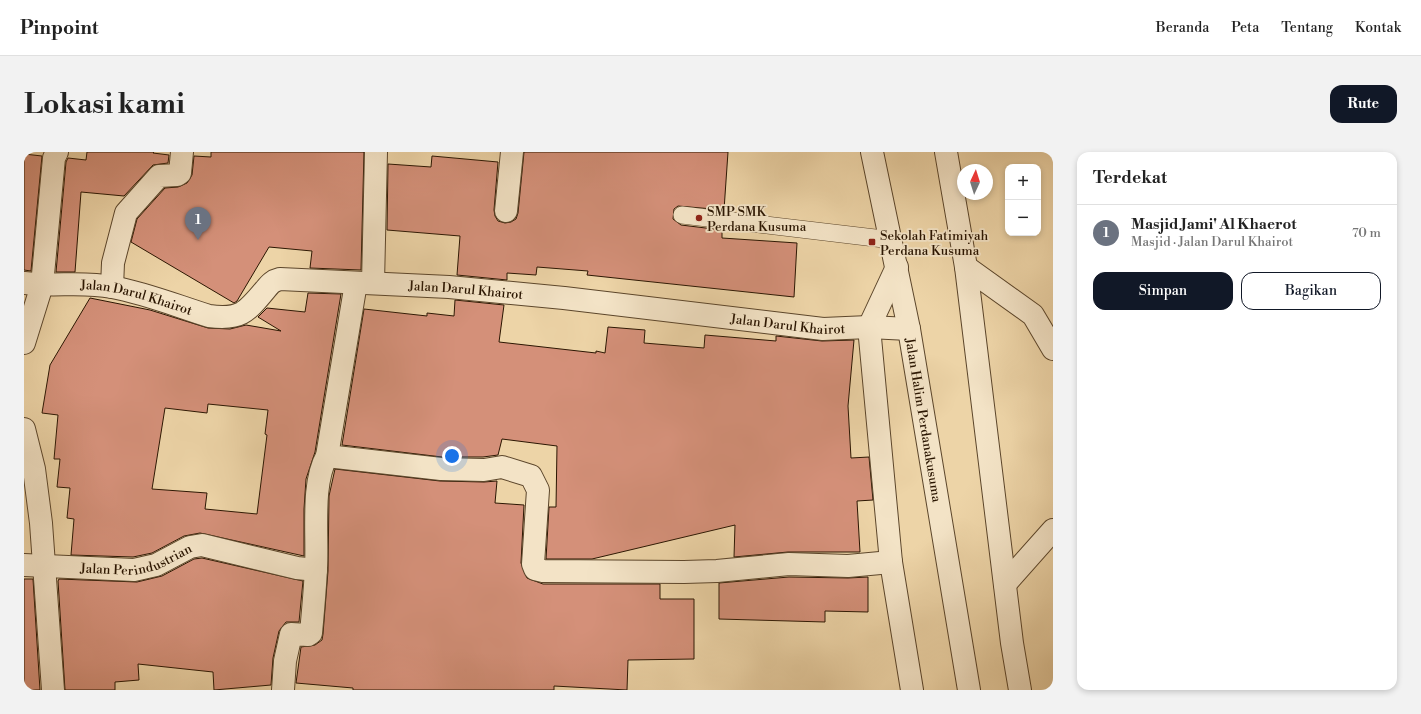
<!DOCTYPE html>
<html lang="id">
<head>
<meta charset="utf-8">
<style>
	body { margin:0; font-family:"Libre Bodoni",serif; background:#f2f2f2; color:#222 }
	.controls { position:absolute; right:12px; top:12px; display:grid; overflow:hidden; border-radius:8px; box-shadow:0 2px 6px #0003 }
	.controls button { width:36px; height:36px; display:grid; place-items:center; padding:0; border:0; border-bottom:1px solid #e0e0e0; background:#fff; color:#222; font:20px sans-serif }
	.compass { position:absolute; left:933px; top:12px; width:36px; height:36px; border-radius:50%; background:#fff; box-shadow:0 2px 6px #0003; rotate:4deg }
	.you { position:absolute; left:428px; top:304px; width:14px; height:14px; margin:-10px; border:3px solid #fff; border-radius:50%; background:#1a73e8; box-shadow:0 0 0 6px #1a73e833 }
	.badge { display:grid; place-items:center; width:26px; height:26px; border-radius:50%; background:#111827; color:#fff; font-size:13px; font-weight:700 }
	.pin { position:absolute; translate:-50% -33px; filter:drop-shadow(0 1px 2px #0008) }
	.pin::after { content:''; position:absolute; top:21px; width:14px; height:12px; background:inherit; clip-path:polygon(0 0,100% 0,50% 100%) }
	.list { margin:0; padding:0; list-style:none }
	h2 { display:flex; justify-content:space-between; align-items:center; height:52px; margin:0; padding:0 16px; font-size:17px }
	h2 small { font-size:13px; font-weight:400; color:#767676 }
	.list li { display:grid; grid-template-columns:26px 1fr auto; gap:12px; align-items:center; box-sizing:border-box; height:56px; padding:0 16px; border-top:1px solid #e0e0e0 }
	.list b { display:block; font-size:15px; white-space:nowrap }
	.list p { margin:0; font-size:13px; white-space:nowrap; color:#767676 }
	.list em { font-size:13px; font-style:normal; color:#767676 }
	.actions { display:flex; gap:8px; padding:12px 16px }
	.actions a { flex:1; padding:9px 0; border:1px solid #111827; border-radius:12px; text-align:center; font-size:14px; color:#111827 }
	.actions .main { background:#111827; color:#fff }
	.map { position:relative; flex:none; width:1029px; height:538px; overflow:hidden; border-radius:12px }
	header { display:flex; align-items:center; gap:24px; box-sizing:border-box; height:56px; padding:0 20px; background:#fff; border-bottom:1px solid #e0e0e0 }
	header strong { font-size:19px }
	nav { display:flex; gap:22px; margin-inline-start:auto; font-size:14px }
	.intro { display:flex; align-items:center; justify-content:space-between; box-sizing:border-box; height:96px; padding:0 24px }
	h1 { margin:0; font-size:28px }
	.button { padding:10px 18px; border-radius:12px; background:#111827; color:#fff; font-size:14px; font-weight:700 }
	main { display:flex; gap:24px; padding:0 24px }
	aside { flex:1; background:#fff; border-radius:12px; box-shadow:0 2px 6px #0003 }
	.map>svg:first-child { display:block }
</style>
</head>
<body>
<header>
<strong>Pinpoint</strong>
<nav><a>Beranda</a><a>Peta</a><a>Tentang</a><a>Kontak</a></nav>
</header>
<div class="intro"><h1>Lokasi kami</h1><a class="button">Rute</a></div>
<main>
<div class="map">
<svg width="1029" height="538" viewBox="0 0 1029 538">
	<rect width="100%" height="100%" fill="#edd4a7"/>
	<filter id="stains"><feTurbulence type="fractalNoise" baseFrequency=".005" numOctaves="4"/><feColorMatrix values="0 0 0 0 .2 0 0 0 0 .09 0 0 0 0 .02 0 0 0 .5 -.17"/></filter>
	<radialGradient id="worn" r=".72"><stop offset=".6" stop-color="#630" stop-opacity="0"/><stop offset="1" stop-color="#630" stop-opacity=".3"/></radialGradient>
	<g fill="#d49079" stroke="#2b1602" fill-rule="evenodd">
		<polygon points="63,0 130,0 129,1 145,3 144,11 129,13 100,44 57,40 51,120 32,120 42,10 44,6 62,8"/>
		<polygon points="187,0 340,0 337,118 286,116 288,99 245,95 213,149 210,151 107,90 113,67 141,36 154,35 163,31 168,23 170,4 187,5"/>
		<polygon points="500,0 704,0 700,58 654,54 650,57 649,67 657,73 698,78 698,86 773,91 770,145 563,123 564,119 513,115 512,123 483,121 483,128 433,123 436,84 363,78 364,12 407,15 408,4 474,10 470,58 471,64 474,69 481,71 487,70 492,67 494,61"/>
		<polygon points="0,2 18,4 7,119 0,118"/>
		<path d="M 284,141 L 317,142 L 291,300 L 282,327 L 280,357 L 280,404 L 176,381 L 160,384 L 128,401 L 109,405 L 47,403 L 50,367 L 43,366 L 46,336 L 33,335 L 36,307 L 30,307 L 34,263 L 18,261 L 26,213 L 66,146 L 126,158 L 184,176 L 206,177 L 222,173 L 257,179 L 234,165 L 243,156 L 281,160 ZM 184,252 L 244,258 L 241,282 L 243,283 L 233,362 L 181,357 L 183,341 L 128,337 L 141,256 L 183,261 Z"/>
		<polygon points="431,148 480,153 475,190 572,201 572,199 581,201 584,175 621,178 620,191 680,196 681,183 752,189 752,184 798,189 830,188 824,254 827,306 845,305 849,348 833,349 836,400 764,400 710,405 711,373 568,407 522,407 525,355 532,355 533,294 478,287 474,303 459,305 418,305 318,293 340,157 403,164 403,161 430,164"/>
		<polygon points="311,317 416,329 460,330 473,329 471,351 500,353 497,411 503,426 519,432 636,432 636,447 670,447 670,507 604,508 603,538 530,534 530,538 329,538 329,536 272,531 277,495 291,493 298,488 299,482 304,419 305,344"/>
		<polygon points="178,406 279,429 275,470 262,470 255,479 249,506 247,533 190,538 189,520 114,512 115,528 91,530 91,538 41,538 34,429 35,427 113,430 138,424 170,407"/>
		<polygon points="765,425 824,426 844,425 844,460 801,459 801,470 695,467 695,431"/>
		<polygon points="0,427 9,427 16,538 0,538"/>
	</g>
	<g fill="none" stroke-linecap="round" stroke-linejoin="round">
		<g stroke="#5c462b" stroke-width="18">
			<polyline id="service" points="658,63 868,88"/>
		</g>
		<g stroke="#5c462b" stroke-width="24">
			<g id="minor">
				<polyline points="482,59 488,0"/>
				<polyline points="873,115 845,175 867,410 888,538"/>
				<polyline points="942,115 1009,163 1029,197"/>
				<path id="s1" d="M 0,131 C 29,135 59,129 88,135 C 121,141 153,154 185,164 C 216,168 222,161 241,138 C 246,132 248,129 256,127 L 425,135 L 540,146 L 799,177 L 845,175 L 885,177"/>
				<polyline points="349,131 352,0"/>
				<polyline points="88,135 89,111 102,61 135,24 153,23 156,21 158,0"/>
				<polyline points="0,191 18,133 30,6 33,0"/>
				<polyline points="0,277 10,317 17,371 29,538"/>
				<polyline points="303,304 417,317 460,318 478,315 507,324 514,338 509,412 511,417 519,419 660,420 693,419 765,412 824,414 867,410"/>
				<path id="s2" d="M 0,413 L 110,418 L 132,413 L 166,395 L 178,393 L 273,416 L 292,418"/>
				<polyline points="981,432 1029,378"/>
				<path d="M 259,538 L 261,509 L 267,482 L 284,483 L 287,481 C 289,459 291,438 292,416 C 294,382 287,332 303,304 L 332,131"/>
			</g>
		</g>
		<g stroke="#5c462b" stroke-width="24">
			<g id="tertiary">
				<path id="s3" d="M 848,0 L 885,177 L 945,538"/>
				<polyline points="922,0 942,115 988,491 996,538"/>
			</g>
		</g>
		<use href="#service" stroke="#f3e3c6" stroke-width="17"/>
		<use href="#minor" stroke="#f3e3c6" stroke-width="22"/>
		<use href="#tertiary" stroke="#f3e3c6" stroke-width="22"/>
	</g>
	<g fill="#8f2418" stroke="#f3e3c6" stroke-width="1.5">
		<circle cx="675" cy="66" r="4"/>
		<rect x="844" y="86" width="8" height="8" rx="2"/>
	</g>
	<g text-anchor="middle" stroke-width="3.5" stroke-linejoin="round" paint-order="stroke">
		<g font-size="13" fill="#2b1602" stroke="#f3e3c6" text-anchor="start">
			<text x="683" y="64">SMP SMK<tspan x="683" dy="15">Perdana Kusuma</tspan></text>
			<text x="856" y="88">Sekolah Fatimiyah<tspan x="856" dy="15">Perdana Kusuma</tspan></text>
		</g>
		<g font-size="13" fill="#2b1602" stroke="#f3e3c6">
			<text dy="5" stroke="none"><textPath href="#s1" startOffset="461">Jalan Darul Khairot</textPath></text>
			<text dy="5" stroke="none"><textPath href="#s1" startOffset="114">Jalan Darul Khairot</textPath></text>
			<text dy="5" stroke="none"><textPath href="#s1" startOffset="785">Jalan Darul Khairot</textPath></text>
			<text dy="5" stroke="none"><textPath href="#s3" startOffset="273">Jalan Halim Perdanakusuma</textPath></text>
			<text dy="5" stroke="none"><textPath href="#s2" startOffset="114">Jalan Perindustrian</textPath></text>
		</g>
	</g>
	<rect width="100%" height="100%" filter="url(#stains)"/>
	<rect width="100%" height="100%" fill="url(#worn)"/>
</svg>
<div class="controls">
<button>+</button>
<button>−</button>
</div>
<svg class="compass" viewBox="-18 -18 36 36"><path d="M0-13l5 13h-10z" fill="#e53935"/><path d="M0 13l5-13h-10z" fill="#767676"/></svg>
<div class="you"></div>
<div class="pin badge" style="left:174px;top:88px;background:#6b7280">1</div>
</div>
<aside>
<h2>Terdekat<small></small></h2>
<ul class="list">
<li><span class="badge" style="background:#6b7280">1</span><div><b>Masjid Jami' Al Khaerot</b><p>Masjid · Jalan Darul Khairot</p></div><em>70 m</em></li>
</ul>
<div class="actions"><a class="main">Simpan</a><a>Bagikan</a></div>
</aside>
</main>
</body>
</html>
